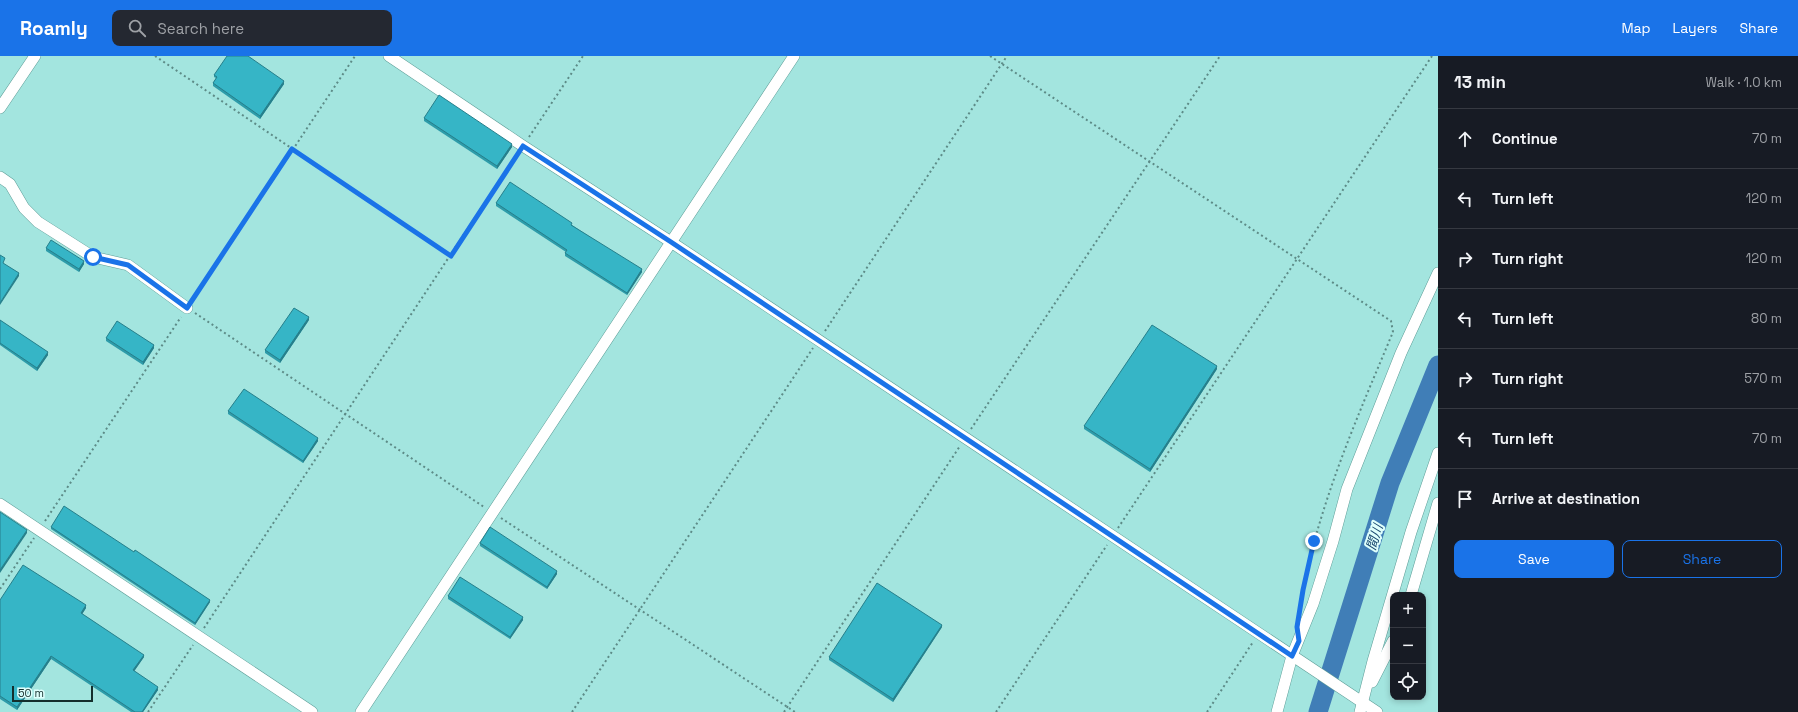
<!DOCTYPE html>
<html lang="en">
<head>
<meta charset="utf-8">
<style>
	body { margin:0; font-family:"Space Grotesk","Noto Sans JP",sans-serif; background:#242831; color:#f1f3f6 }
	.controls { position:absolute; right:12px; bottom:12px; display:grid; overflow:hidden; border-radius:8px; box-shadow:0 2px 6px #0003 }
	.controls button { width:36px; height:36px; display:grid; place-items:center; padding:0; border:0; border-bottom:1px solid #363941; background:#171b24; color:#f1f3f6; font:20px sans-serif }
	.scale { position:absolute; left:12px; bottom:10px; width:81px; box-sizing:border-box; padding-left:4px; border:2px solid #142f2d; border-top:0; font-size:11px; line-height:14px; white-space:nowrap; color:#142f2d; -webkit-text-stroke:3px #dffffc; paint-order:stroke }
	.stop { position:absolute; width:12px; height:12px; margin:-9px; border:3px solid #1a73e8; border-radius:50%; background:#fff }
	.stop.end { background:#1a73e8; border-color:#fff; box-shadow:0 1px 4px #0008 }
	.list { margin:0; padding:0; list-style:none }
	h2 { display:flex; justify-content:space-between; align-items:center; height:52px; margin:0; padding:0 16px; font-size:17px }
	h2 small { font-size:13px; font-weight:400; color:#9ea1a6 }
	.list li { display:grid; grid-template-columns:26px 1fr auto; gap:12px; align-items:center; box-sizing:border-box; height:60px; padding:0 16px; border-top:1px solid #363941 }
	.list b { display:block; font-size:15px; white-space:nowrap }
	.list em { font-size:13px; font-style:normal; color:#9ea1a6 }
	.actions { display:flex; gap:8px; padding:12px 16px }
	.actions a { flex:1; padding:9px 0; border:1px solid #1a73e8; border-radius:8px; text-align:center; font-size:14px; color:#1a73e8 }
	.actions .main { background:#1a73e8; color:#fff }
	.icon { flex:none; width:22px; height:22px; fill:none; stroke:currentColor; stroke-width:2; stroke-linecap:round; stroke-linejoin:round }
	.map { position:relative; flex:none; width:1438px; height:656px; overflow:hidden }
	header { display:flex; align-items:center; gap:24px; box-sizing:border-box; height:56px; padding:0 20px; background:#1a73e8; color:#fff }
	header strong { font-size:19px }
	nav { display:flex; gap:22px; margin-inline-start:auto; font-size:14px }
	.search { width:280px; height:36px; background:#242831; display:flex; align-items:center; gap:10px; box-sizing:border-box; padding:0 14px; border-radius:8px; color:#9ea1a6; font-size:15px }
	main { display:flex }
	aside { flex:1; background:#171b24 }
	.map>svg:first-child { display:block }
</style>
</head>
<body>
<header>
<strong>Roamly</strong>
<div class="search"><svg class="icon" aria-label="search" viewBox="0 0 24 24"><circle cx="10" cy="10" r="6"/><path d="M15 15l6 6"/></svg>Search here</div>
<nav><a>Map</a><a>Layers</a><a>Share</a></nav>
</header>
<main>
<div class="map">
<svg width="1438" height="656" viewBox="0 0 1438 656">
	<rect width="100%" height="100%" fill="#a3e5df"/>
	<g fill="none" stroke-linecap="round" stroke-linejoin="round">
		<polyline stroke="#407eb7" stroke-width="19" points="1318,656 1390,427 1438,309"/>
		<g stroke="#5e9e98" stroke-width="12">
			<g id="minor">
				<polyline points="389,0 523,90 671,186 1377,656"/>
				<polyline points="0,52 35,0"/>
				<polyline points="0,121 10,128 24,152 38,166 93,201 128,209 187,252"/>
				<polyline points="0,448 312,656"/>
				<polyline points="1411,539 1438,447"/>
				<polyline points="1372,626 1393,585"/>
				<polyline points="361,656 794,0"/>
				<polyline points="1277,656 1292,600 1313,548 1333,485 1347,433 1401,297 1438,217"/>
				<polyline points="1360,656 1373,605 1411,476 1438,397"/>
			</g>
		</g>
		<g stroke="#5d8b87" stroke-width="2" stroke-dasharray="2 3" stroke-linecap="butt">
			<polyline points="155,0 451,200"/>
			<path d="M 990,0 L 1391,265 L 1393,276 C 1357,362 1315,456 1301,548"/>
			<polyline points="529,81 583,0"/>
			<polyline points="193,244 355,0"/>
			<polyline points="195,257 484,451"/>
			<polyline points="825,275 1007,0"/>
			<polyline points="971,373 1220,0"/>
			<polyline points="501,462 795,656"/>
			<polyline points="45,465 181,261"/>
			<polyline points="1118,472 1432,0"/>
			<polyline points="0,533 34,482"/>
			<polyline points="204,572 517,98"/>
			<polyline points="148,656 193,589"/>
			<polyline points="572,656 813,292"/>
			<polyline points="784,656 960,390"/>
			<polyline points="996,656 1107,489"/>
			<polyline points="1207,656 1253,586"/>
		</g>
		<use href="#minor" stroke="#fff" stroke-width="11"/>
	</g>
	<g fill="#2e9caa">
		<polygon points="214,19 284,28 260,63 213,30 213,27 216,22 214,21"/>
		<polygon points="424,62 512,91 497,113 424,65"/>
		<polygon points="496,147 572,169 642,216 627,239 565,200 565,197 566,196 496,150"/>
		<polygon points="46,192 84,208 79,216 46,195"/>
		<polygon points="0,264 48,299 37,315 0,289"/>
		<polygon points="309,264 280,307 265,297 265,294"/>
		<polygon points="106,282 154,292 143,309 106,285"/>
		<polygon points="1217,313 1150,416 1084,373 1084,370"/>
		<polygon points="228,355 318,385 303,407 228,358"/>
		<polygon points="51,471 210,546 195,569 51,473"/>
		<polygon points="480,487 557,518 547,533 480,490"/>
		<polygon points="448,540 523,564 510,583 448,543"/>
		<polygon points="0,544 86,552 82,558 144,601 134,615 158,634 143,656 131,656 51,603 17,654 0,643"/>
		<polygon points="942,571 893,646 829,604 829,601"/>
	</g>
	<g fill="#267f8b">
		<polygon points="284,25 284,28 260,63 260,60"/>
		<polygon points="512,88 512,91 497,113 497,110"/>
		<polygon points="84,205 84,208 79,216 79,213"/>
		<polygon points="642,213 642,216 627,239 627,237"/>
		<polygon points="19,217 19,220 0,249 0,247"/>
		<polygon points="309,261 309,264 280,307 280,304"/>
		<polygon points="154,289 154,292 143,309 143,306"/>
		<polygon points="48,296 48,299 37,315 37,312"/>
		<polygon points="1217,310 1217,313 1150,416 1150,413"/>
		<polygon points="318,382 318,385 303,407 303,405"/>
		<polygon points="27,474 27,477 0,517 0,514"/>
		<polygon points="557,515 557,518 547,533 547,531"/>
		<polygon points="210,544 210,546 195,569 195,567"/>
		<polygon points="86,549 86,552 81,560 81,557"/>
		<polygon points="523,561 523,564 510,583 510,581"/>
		<polygon points="942,569 942,571 893,646 893,643"/>
		<polygon points="144,599 144,601 133,617 133,614"/>
		<polygon points="51,600 51,603 17,654 17,651"/>
		<polygon points="158,631 158,634 143,656 142,656"/>
	</g>
	<g fill="#36b5c6" stroke="#267f8b">
		<polygon points="227,0 248,0 284,25 260,60 213,27 217,21 214,19"/>
		<polygon points="439,39 512,88 497,110 424,62"/>
		<polygon points="510,126 572,167 571,169 642,213 627,237 565,197 567,194 496,147"/>
		<polygon points="51,184 84,205 79,213 46,192"/>
		<polygon points="0,199 5,202 3,207 19,217 0,247"/>
		<polygon points="294,252 309,261 280,304 265,294"/>
		<polygon points="0,264 48,296 37,312 0,287"/>
		<polygon points="117,265 154,289 143,306 106,282"/>
		<polygon points="1152,269 1217,310 1150,413 1084,370"/>
		<polygon points="244,333 318,382 303,405 228,355"/>
		<polygon points="64,450 134,496 135,494 210,544 195,567 51,471"/>
		<polygon points="0,456 27,474 0,514"/>
		<polygon points="490,471 557,515 547,531 480,487"/>
		<polygon points="23,509 86,549 81,557 144,599 133,614 158,631 142,656 135,656 51,600 17,651 0,640 0,544"/>
		<polygon points="460,521 523,561 510,581 448,540"/>
		<polygon points="877,527 942,569 893,643 829,601"/>
	</g>
	<g fill="none" stroke-linecap="round" stroke-linejoin="round">
		<polyline stroke="#1a73e8" stroke-width="5" points="93,201 128,209 187,252 292,93 451,200 523,90 671,186 1292,600 1299,585 1297,571 1303,534 1314,485"/>
	</g>
	<g text-anchor="middle" stroke-width="4" stroke-linejoin="round" paint-order="stroke">
		<g font-size="13" font-style="italic" fill="#1b4870" stroke="#dffffc">
			<text transform="translate(1374 481) rotate(-72)" y="5">間川</text>
		</g>
	</g>
</svg>
<div class="controls">
<button>+</button>
<button>−</button>
<button><svg class="icon" aria-label="locate" viewBox="0 0 24 24"><circle cx="12" cy="12" r="6"/><path d="M12 2v4M12 18v4M2 12h4M18 12h4"/></svg></button>
</div>
<div class="scale">50 m</div>
<div class="stop" style="left:93px;top:201px"></div>
<div class="stop end" style="left:1314px;top:485px"></div>
</div>
<aside>
<h2>13 min<small>Walk · 1.0 km</small></h2>
<ul class="list">
<li><svg class="icon" aria-label="ahead" viewBox="0 0 24 24"><path d="M12 20V5M6 11l6-6 6 6"/></svg><div><b>Continue</b></div><em>70 m</em></li>
<li><svg class="icon" aria-label="left" viewBox="0 0 24 24"><path d="M17 20v-9H6M10 6l-5 5 5 5"/></svg><div><b>Turn left</b></div><em>120 m</em></li>
<li><svg class="icon" aria-label="right" viewBox="0 0 24 24"><path d="M7 20v-9h11M14 6l5 5-5 5"/></svg><div><b>Turn right</b></div><em>120 m</em></li>
<li><svg class="icon" aria-label="left" viewBox="0 0 24 24"><path d="M17 20v-9H6M10 6l-5 5 5 5"/></svg><div><b>Turn left</b></div><em>80 m</em></li>
<li><svg class="icon" aria-label="right" viewBox="0 0 24 24"><path d="M7 20v-9h11M14 6l5 5-5 5"/></svg><div><b>Turn right</b></div><em>570 m</em></li>
<li><svg class="icon" aria-label="left" viewBox="0 0 24 24"><path d="M17 20v-9H6M10 6l-5 5 5 5"/></svg><div><b>Turn left</b></div><em>70 m</em></li>
<li><svg class="icon" aria-label="arrive" viewBox="0 0 24 24"><path d="M6 21V4h12l-3 4 3 4H6"/></svg><div><b>Arrive at destination</b></div></li>
</ul>
<div class="actions"><a class="main">Save</a><a>Share</a></div>
</aside>
</main>
</body>
</html>
